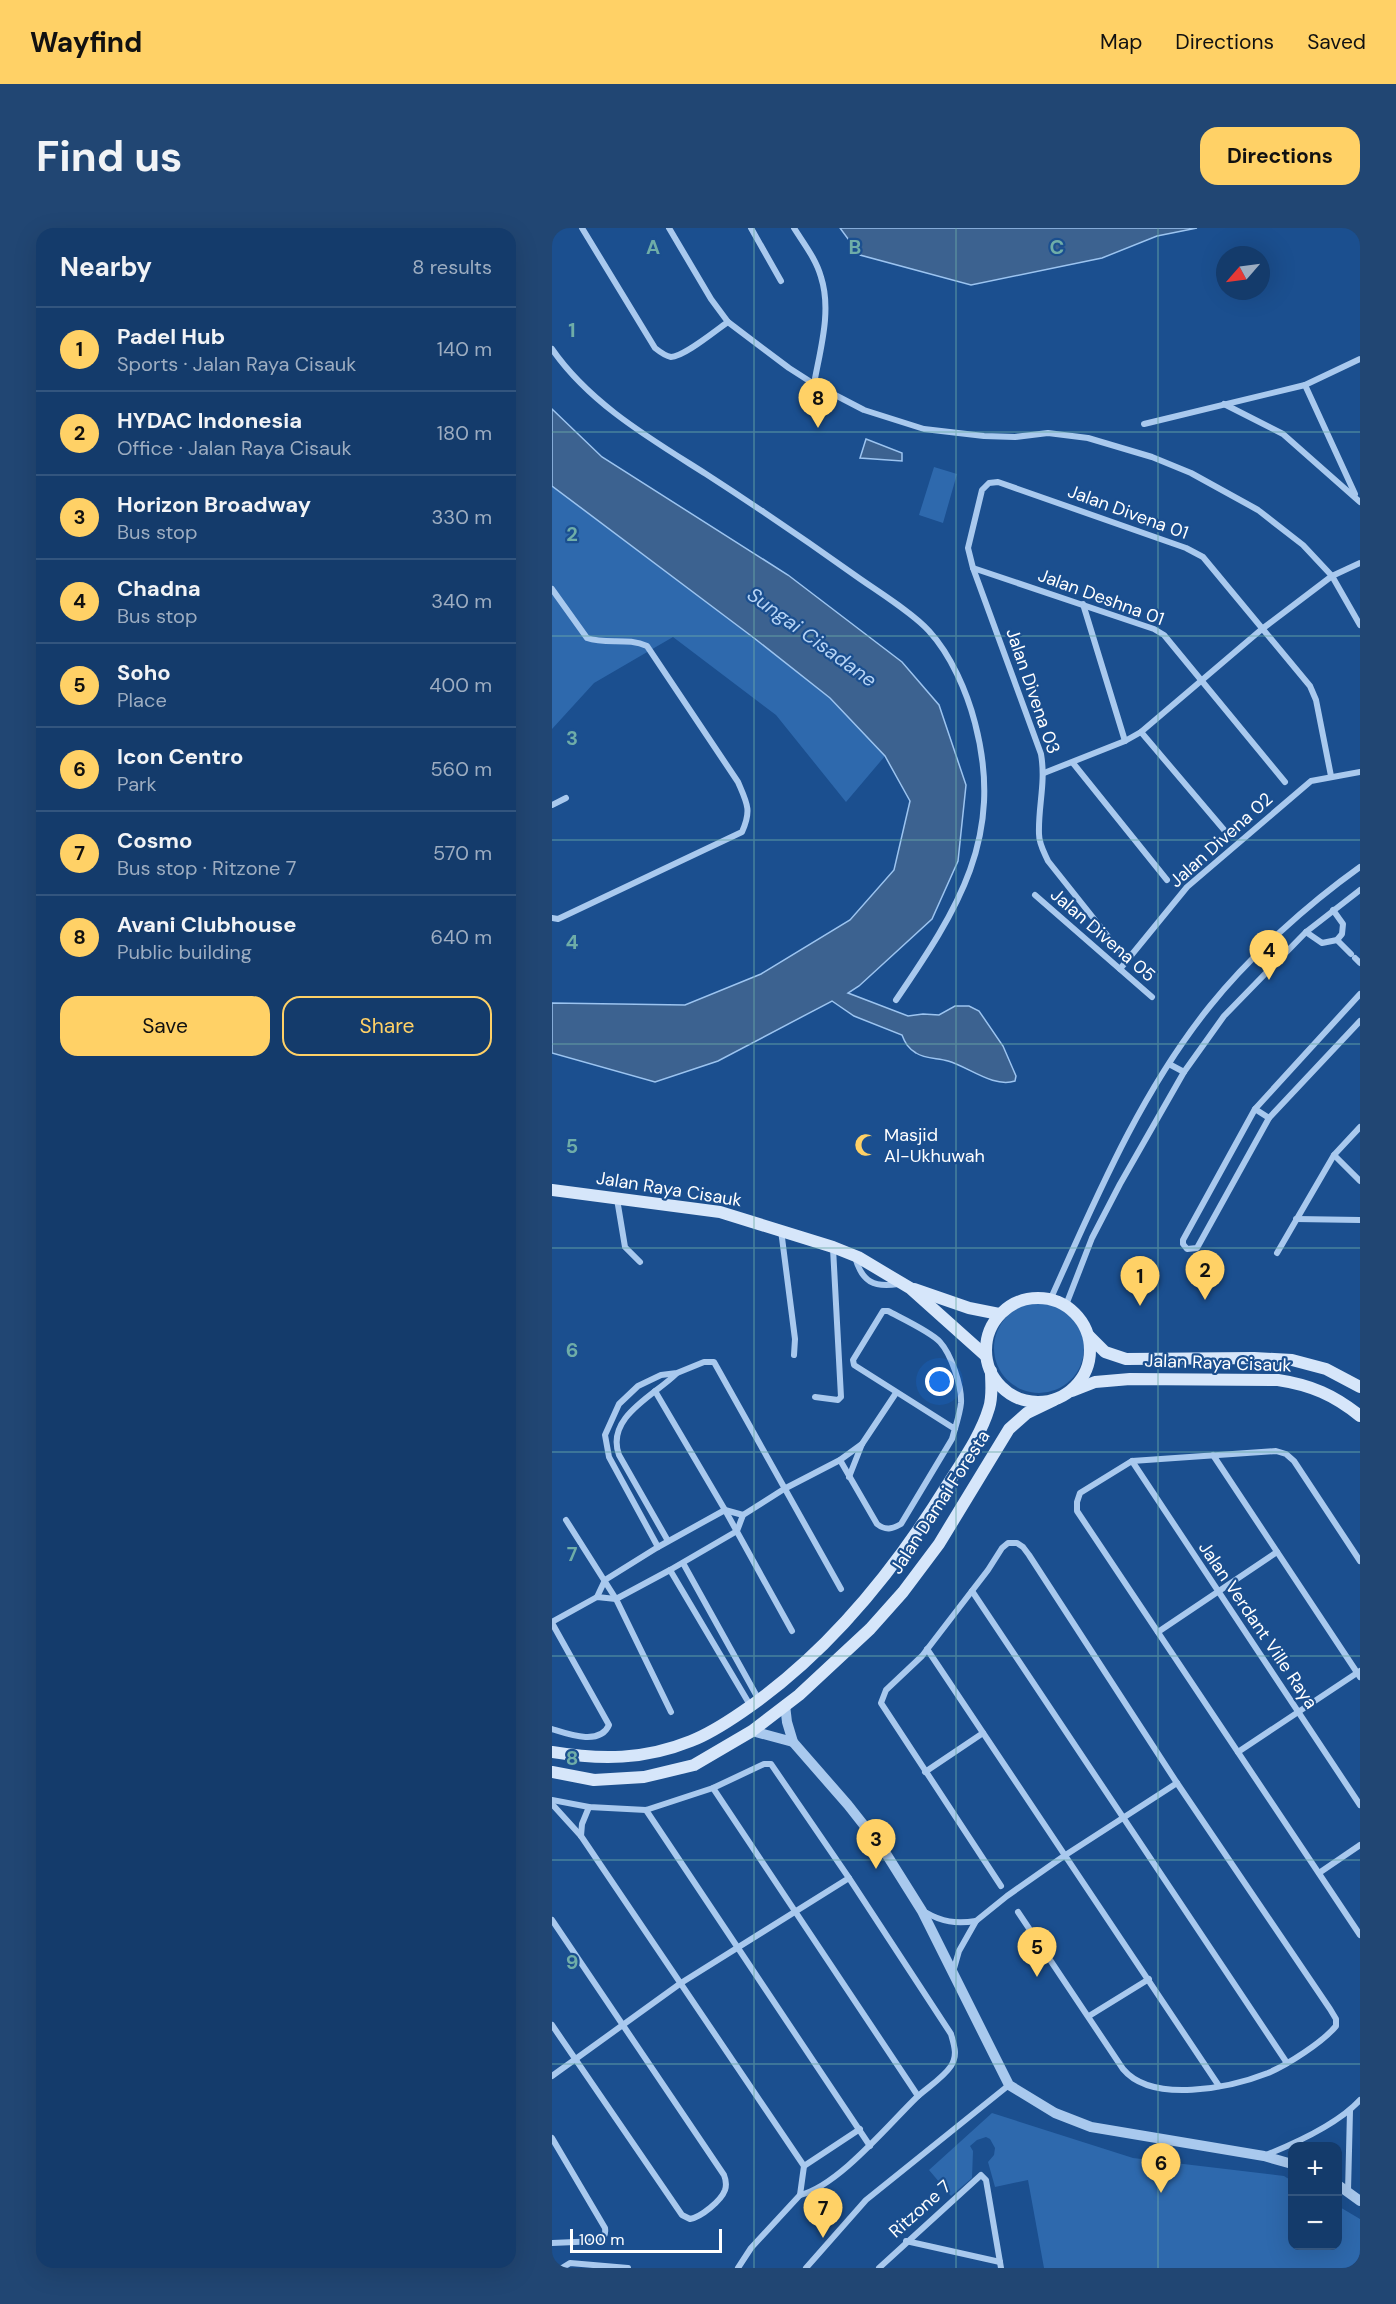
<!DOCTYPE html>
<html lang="en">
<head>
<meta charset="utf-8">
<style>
	body { margin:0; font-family:"DM Sans",sans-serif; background:#214673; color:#f1f3f6 }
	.controls { position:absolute; right:18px; bottom:18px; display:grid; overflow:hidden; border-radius:12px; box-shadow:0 6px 24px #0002 }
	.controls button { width:54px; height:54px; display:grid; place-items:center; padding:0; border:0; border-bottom:2px solid #33557e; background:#143b6b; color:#f1f3f6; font:30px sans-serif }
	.compass { position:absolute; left:664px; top:18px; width:54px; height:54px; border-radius:50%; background:#143b6b; box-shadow:0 6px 24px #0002; rotate:242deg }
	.scale { position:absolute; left:18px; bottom:15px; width:152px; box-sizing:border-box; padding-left:6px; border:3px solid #fff; border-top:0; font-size:16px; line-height:21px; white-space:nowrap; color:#fff; -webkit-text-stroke:4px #1b4f8f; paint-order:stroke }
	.you { position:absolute; left:388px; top:1154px; width:21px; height:21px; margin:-15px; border:4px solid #fff; border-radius:50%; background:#1a73e8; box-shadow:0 0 0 9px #1a73e833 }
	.badge { display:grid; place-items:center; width:39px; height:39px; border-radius:50%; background:#ffd166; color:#111; font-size:20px; font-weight:700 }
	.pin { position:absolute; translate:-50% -50px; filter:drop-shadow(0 2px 3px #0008) }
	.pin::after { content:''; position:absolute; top:32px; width:21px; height:18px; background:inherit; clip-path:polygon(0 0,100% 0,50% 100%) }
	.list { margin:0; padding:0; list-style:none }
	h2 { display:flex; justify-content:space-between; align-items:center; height:78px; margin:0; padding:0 24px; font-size:26px }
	h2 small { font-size:20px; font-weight:400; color:#9dadc1 }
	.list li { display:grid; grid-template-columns:39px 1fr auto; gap:18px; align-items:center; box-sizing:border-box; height:84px; padding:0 24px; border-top:2px solid #33557e }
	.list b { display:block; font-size:22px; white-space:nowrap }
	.list p { margin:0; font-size:20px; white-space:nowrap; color:#9dadc1 }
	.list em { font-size:20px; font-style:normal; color:#9dadc1 }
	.actions { display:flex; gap:12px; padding:18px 24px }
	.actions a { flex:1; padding:14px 0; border:2px solid #ffd166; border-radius:18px; text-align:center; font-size:21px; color:#ffd166 }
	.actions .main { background:#ffd166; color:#111 }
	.map { position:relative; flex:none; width:808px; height:2040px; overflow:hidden; border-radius:18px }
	header { display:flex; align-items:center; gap:36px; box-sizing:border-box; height:84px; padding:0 30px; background:#ffd166; color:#111 }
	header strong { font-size:28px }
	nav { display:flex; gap:33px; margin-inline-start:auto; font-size:21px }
	.intro { display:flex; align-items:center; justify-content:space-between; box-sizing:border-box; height:144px; padding:0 36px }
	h1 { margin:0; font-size:42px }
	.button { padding:15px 27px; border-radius:18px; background:#ffd166; color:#111; font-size:21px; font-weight:700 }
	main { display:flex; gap:36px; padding:0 36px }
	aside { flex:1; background:#143b6b; border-radius:18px; box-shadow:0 6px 24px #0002 }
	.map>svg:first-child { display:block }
</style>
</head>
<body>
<header>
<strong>Wayfind</strong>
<nav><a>Map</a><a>Directions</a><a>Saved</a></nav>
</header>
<div class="intro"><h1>Find us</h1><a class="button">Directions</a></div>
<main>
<aside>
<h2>Nearby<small>8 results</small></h2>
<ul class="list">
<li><span class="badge">1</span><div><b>Padel Hub</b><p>Sports · Jalan Raya Cisauk</p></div><em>140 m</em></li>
<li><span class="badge">2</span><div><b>HYDAC Indonesia</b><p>Office · Jalan Raya Cisauk</p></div><em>180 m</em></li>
<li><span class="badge">3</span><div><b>Horizon Broadway</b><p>Bus stop</p></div><em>330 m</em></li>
<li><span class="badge">4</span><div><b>Chadna</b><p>Bus stop</p></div><em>340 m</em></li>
<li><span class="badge">5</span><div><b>Soho</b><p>Place</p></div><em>400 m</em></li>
<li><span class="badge">6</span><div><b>Icon Centro</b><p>Park</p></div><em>560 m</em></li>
<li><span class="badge">7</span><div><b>Cosmo</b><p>Bus stop · Ritzone 7</p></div><em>570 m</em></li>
<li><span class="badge">8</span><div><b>Avani Clubhouse</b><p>Public building</p></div><em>640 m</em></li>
</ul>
<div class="actions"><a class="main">Save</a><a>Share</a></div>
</aside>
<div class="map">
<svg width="808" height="2040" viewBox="0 0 808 2040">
	<rect width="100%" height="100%" fill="#1b4f8f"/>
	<g fill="#2e69ad">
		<polygon points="382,239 405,246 391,295 367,287"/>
		<polygon points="0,258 202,410 278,470 333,528 294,574 224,487 121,409 42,455 0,501"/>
		<circle cx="487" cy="1120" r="45"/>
		<polygon points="440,1885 581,1930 732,1948 740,1953 740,2018 786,2018 786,1978 808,1991 808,2040 492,2040 476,1952 443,1959 436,1934 442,1927 443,1920 438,1911 434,1909 425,1912 418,1918 421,1923 420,1950 399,1968 377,1942"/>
	</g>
	<g fill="#3c6290" stroke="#9cc4f0" stroke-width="1.5">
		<polygon points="288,0 645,0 605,8 550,30 419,57 308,27"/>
		<path d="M 0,181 L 50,229 L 236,347 L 350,434 L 387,477 L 414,557 L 406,633 L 380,691 L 307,758 L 296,765 L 356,788 L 371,786 L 387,787 L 403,778 L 417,778 L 427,783 L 451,818 L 464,848 L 463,853 C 441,860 417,839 396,833 C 386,830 373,831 364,825 C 356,820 353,815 350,807 L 302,788 L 280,773 L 166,833 L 103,854 L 0,825 L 0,775 L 133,777 L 209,746 L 298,692 L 342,642 L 358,573 L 333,528 L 278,470 L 202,410 L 0,258 Z"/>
		<polygon points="314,211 350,225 350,233 308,230"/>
	</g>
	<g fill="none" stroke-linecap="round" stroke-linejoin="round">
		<g stroke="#a9c9ee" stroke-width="6">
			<path d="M 30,0 L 103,120 C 108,124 113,128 119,129 C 132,129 164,102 176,94"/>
			<polyline points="117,0 159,71 176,94 237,140 262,156 312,182 372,201 432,208 463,209 496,205 536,210 600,229 639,245 706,282 751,317 780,348 808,397"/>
			<polyline points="199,0 229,53"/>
			<path d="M 242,0 C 252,16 264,31 269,49 C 280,83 268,122 262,156"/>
			<path d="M 0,121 C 38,176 99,211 154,246 C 205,279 255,313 304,348 C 325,363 361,385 377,403 C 399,427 415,464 423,495 C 453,609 406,681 344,772"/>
			<polyline points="753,157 803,266"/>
			<polyline points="672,176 731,206 808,274"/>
			<polyline points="592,196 753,157 808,131"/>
			<polyline points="421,340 602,401 612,407 733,554"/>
			<path d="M 0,361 L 35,410 C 54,417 76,409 95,418 L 186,554 C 195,575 200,582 190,604 L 6,691 L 0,690"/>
			<polyline points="531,376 573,513"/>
			<polyline points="589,504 673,603"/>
			<polyline points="521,535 615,652"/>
			<polyline points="492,545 573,513 589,504 710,401 780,348 808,335"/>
			<polyline points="0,577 14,570"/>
			<polyline points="483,667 600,769"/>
			<polyline points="754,704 770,715 785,712 790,706 791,696 781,682"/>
			<polyline points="785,712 799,726"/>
			<polyline points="803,730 808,735"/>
			<path d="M 574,731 L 496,633 C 492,624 487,616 487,606 C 486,578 494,555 489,526 L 421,340 L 416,320 L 430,262 L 437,255 L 446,254 L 634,320 L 651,329 L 758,458 L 764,472 L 779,548"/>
			<polyline points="568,741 635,659 759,553 808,544"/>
			<polyline points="808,766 703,881 631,1012 631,1016 635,1021 645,1020 717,890 808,793"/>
			<polyline points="617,836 632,844"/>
			<polyline points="703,881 717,890"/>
			<polyline points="782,927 808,953"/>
			<polyline points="65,971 73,1019 88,1034"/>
			<polyline points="744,991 808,992"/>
			<polyline points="229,1002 243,1111 242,1127"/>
			<polyline points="725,1025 782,927 808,899"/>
			<path d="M 303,1029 C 310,1054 322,1060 346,1056"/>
			<path d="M 499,1070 C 544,970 588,865 658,778 C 697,729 756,676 808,639"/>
			<polyline points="514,1077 540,1010 568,956 632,844 672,788 754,704 808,662"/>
			<polyline points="103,1163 173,1282 240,1403"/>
			<polyline points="263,1169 286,1172 289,1169 281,1020"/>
			<polyline points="661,1227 808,1449"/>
			<path d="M 288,1232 L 325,1296 C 334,1303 340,1301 349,1296 L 400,1211 C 403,1200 408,1186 409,1175 C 410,1158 399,1126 388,1114 C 379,1104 349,1090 336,1083 L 331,1083 L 301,1132 L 302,1137 L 403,1201"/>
			<polyline points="580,1233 808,1577"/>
			<polyline points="297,1249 310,1216 344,1165"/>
			<polyline points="14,1292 64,1371 119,1484"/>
			<path d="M 116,1313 L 67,1227 C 53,1189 103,1167 124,1146"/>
			<polyline points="106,1319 57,1229 53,1207 67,1176 86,1158 109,1147 125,1145 152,1134 162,1134 289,1361"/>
			<polyline points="808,1333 742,1233 734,1226 724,1223 580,1233 528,1265 525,1274 525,1283 808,1707"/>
			<polyline points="131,1335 207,1472"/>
			<polyline points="118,1342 198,1477"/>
			<polyline points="420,1363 735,1835"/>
			<polyline points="45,1369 53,1352 106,1319 173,1282 191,1287"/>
			<polyline points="0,1394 45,1369 64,1371 118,1342 185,1303 191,1287 232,1261 288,1232 310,1216"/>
			<path d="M 0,1395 L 57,1497 C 48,1518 16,1506 0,1501"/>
			<polyline points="606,1404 725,1324"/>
			<polyline points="375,1421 667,1858"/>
			<polyline points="686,1524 808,1443"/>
			<polyline points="373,1544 431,1505"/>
			<polyline points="161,1560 366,1868"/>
			<path d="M 0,1572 L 37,1579 L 94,1582 L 161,1560 L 212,1536 L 219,1536 L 297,1650 L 399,1806 C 402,1817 406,1827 399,1838 C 391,1850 376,1859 365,1869 C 336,1897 286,1958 248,1967"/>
			<polyline points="0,1576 29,1608 252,1938 248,1967 199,2020 186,2040"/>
			<polyline points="94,1582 318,1918"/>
			<polyline points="29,1608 30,1596 37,1579"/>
			<polyline points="767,1645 808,1617"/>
			<path d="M 449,1658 L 329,1475 L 334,1462 L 370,1428 L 436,1342 L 450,1320 L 456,1315 L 465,1315 L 471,1319 L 477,1327 L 625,1555 L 778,1781 L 784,1791 L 784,1798 C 771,1814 735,1837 716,1845 C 678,1860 600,1876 571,1841 L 466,1684"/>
			<path d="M 373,1684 C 390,1694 404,1696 424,1693"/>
			<path d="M 0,1692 L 172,1947 C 174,1952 175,1956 173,1962 C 169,1973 149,1989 138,1991 L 130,1987 L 0,1797"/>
			<polyline points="401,1744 407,1723 424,1693 455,1668 512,1628 625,1555"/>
			<polyline points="537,1788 597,1751"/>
			<polyline points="0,1848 129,1755 297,1650"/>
			<path d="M 0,1910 L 53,2000 C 54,2007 52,2011 46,2013 L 0,2015"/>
			<path d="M 714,1927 C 744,1915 786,1896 808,1872"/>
			<polyline points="252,1938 308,1901"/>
			<polyline points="796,1963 798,1883"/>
			<polyline points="354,2013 448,2034"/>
			<polyline points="10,2040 18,2035 76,2040"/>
			<polyline points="254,2040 314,1972 457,1857"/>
			<polyline points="327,2040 429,1947 434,1952 449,2040"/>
		</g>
		<g stroke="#a9c9ee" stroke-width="10">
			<polyline points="233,1477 235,1494 241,1514 296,1577 333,1624 370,1683 457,1857 503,1885 539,1899 712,1928 740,1936"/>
			<polyline points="200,1503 241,1514"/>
			<polyline points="786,1957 808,1973"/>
		</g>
		<g stroke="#d6e6fa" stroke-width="12">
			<polyline points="0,962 168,984 281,1019 306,1029 358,1060 434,1128"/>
			<polyline points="362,1061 417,1080 447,1086"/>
			<circle cx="486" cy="1122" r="52"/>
			<polyline points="537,1108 553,1124 574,1131 702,1130 740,1132 774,1141 808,1159"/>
			<path d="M 520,1163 L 543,1154 L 578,1151 L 726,1152 C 759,1157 782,1167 808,1188"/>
			<path d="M 0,1524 C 49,1532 92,1532 139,1513 C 157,1506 174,1495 190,1484 C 274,1427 343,1342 396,1256 C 411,1232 429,1207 437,1180 C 441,1168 439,1156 439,1143"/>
			<polyline points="0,1544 42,1552 92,1549 142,1537 200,1503 247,1467 318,1401 351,1364 387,1316 457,1201 475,1185 502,1172"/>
		</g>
	</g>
	<path fill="none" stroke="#6fada8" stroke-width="1.5" stroke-opacity="0.55" d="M 202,0 L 202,2040M 404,0 L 404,2040M 606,0 L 606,2040M 0,204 L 808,204M 0,408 L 808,408M 0,612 L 808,612M 0,816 L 808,816M 0,1020 L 808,1020M 0,1224 L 808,1224M 0,1428 L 808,1428M 0,1632 L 808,1632M 0,1836 L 808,1836"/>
	<defs>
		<g id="mosque-bare" transform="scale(1.8)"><path d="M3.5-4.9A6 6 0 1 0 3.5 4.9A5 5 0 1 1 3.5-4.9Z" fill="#ffd166" stroke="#1b4f8f" stroke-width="2.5" paint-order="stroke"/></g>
	</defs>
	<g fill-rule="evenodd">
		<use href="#mosque-bare" x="314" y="917"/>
	</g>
	<g text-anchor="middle" stroke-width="4.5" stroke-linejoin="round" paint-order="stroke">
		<g font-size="18" fill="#fff" stroke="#1b4f8f">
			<text transform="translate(576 284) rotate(20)" y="6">Jalan Divena 01</text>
			<text transform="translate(549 369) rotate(20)" y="6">Jalan Deshna 01</text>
			<text transform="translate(481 463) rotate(71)" y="6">Jalan Divena 03</text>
			<text transform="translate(669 612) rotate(-42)" y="6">Jalan Divena 02</text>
			<text transform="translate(551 707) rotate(41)" y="6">Jalan Divena 05</text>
			<text transform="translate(117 961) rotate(9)" y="6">Jalan Raya Cisauk</text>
			<text transform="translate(666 1135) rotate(2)" y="6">Jalan Raya Cisauk</text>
			<text transform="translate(388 1274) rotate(-57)" y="6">Jalan Damai Foresta</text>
			<text transform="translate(706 1397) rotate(56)" y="6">Jalan Verdant Ville Raya</text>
			<text transform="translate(368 1981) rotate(-42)" y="6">Ritzone 7</text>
		</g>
		<g font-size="18" fill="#fff" stroke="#1b4f8f" text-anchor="start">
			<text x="332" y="913">Masjid<tspan x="332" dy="21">Al-Ukhuwah</tspan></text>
		</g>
		<g font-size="20" font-style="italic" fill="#b5d3f5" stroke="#1b4f8f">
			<text transform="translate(260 409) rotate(36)" y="7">Sungai Cisadane</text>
		</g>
	</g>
	<g font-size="20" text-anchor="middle" font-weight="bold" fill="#6fada8" stroke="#1b4f8f" stroke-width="4.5" stroke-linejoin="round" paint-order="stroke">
		<text x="101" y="26">A</text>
		<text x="303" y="26">B</text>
		<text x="505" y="26">C</text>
		<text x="20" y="109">1</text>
		<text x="20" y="313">2</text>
		<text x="20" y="517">3</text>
		<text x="20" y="721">4</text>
		<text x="20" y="925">5</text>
		<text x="20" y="1129">6</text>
		<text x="20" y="1333">7</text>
		<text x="20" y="1537">8</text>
		<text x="20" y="1741">9</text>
	</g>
</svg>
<div class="controls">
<button>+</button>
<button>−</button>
</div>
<svg class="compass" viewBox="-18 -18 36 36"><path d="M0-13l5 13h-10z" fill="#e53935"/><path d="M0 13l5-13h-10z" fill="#9dadc1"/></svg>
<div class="scale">100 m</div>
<div class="you"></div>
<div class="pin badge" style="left:588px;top:1078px">1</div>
<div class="pin badge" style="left:653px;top:1072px">2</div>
<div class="pin badge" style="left:324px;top:1641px">3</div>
<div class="pin badge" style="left:717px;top:752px">4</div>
<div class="pin badge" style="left:485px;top:1749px">5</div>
<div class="pin badge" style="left:609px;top:1965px">6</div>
<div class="pin badge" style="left:271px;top:2010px">7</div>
<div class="pin badge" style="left:266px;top:200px">8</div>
</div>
</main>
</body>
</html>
